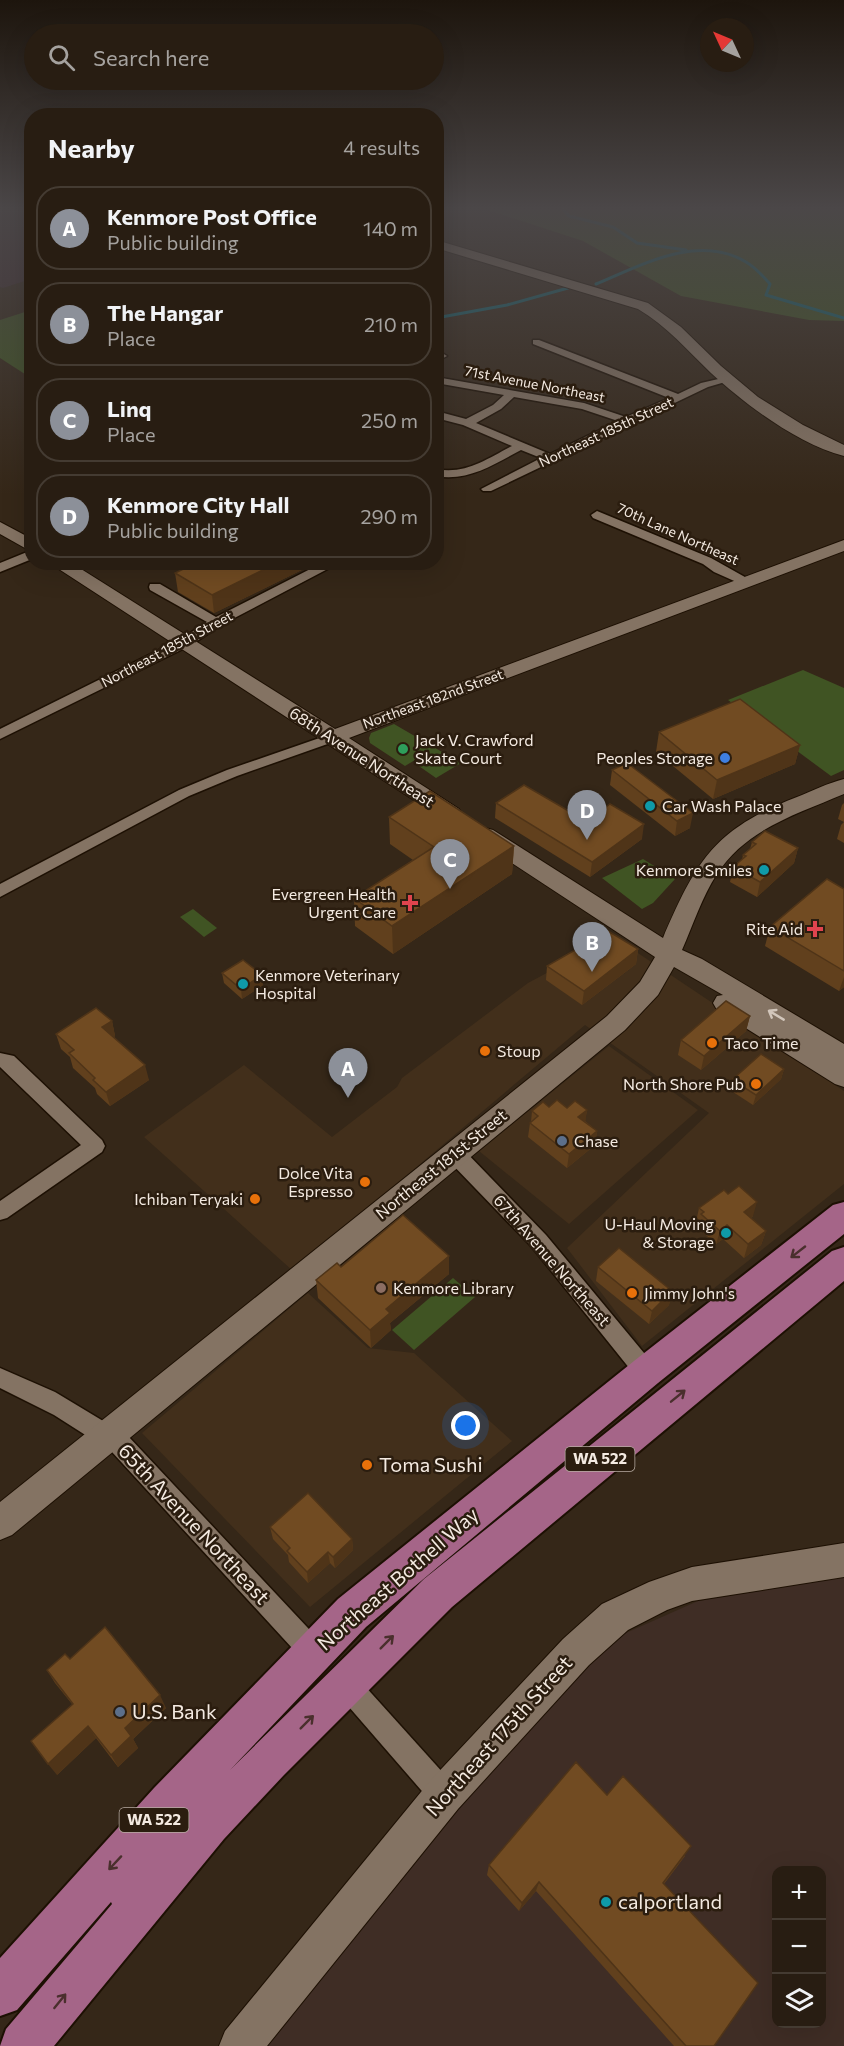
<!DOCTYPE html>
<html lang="en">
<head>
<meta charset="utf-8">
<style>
	body { margin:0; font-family:Commissioner,sans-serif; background:#342a20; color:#f1f3f6 }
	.controls { position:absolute; right:18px; bottom:18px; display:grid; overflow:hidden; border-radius:12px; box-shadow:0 6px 24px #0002 }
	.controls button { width:54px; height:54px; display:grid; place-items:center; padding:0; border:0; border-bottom:2px solid #443b32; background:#281d12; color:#f1f3f6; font:30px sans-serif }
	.compass { position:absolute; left:700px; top:18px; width:54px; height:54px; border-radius:50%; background:#281d12; box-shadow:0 6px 24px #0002; rotate:314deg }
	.you { position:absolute; left:466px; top:1426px; width:21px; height:21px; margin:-15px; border:4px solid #fff; border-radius:50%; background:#1a73e8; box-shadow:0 0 0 9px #1a73e833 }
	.badge { display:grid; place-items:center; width:39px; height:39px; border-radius:50%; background:#8c9099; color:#fff; font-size:20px; font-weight:700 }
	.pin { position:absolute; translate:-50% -50px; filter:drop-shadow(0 2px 3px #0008) }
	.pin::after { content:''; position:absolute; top:32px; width:21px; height:18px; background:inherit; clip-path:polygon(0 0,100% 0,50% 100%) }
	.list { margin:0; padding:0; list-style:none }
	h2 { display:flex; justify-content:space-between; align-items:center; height:78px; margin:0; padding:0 24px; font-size:26px }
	h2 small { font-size:20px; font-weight:400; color:#a5a29f }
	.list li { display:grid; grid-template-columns:39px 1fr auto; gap:18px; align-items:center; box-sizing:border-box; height:84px; margin:0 12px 12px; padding:0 12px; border:2px solid #443b32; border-radius:24px }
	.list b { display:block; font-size:22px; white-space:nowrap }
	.list p { margin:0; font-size:20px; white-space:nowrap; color:#a5a29f }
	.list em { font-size:20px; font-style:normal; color:#a5a29f }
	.icon { flex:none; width:33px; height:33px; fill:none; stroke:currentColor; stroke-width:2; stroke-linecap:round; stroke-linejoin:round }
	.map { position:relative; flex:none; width:844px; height:2046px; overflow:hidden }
	.search { position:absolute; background:#281d12; box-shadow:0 6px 24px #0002; left:24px; top:24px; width:420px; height:66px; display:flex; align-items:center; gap:15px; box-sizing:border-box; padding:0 21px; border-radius:33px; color:#a5a29f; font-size:22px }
	.panel { position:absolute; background:#281d12; box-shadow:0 6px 24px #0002; left:24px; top:108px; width:420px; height:462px; border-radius:24px }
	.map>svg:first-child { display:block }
</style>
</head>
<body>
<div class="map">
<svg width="844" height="2046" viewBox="0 0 844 2046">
	<rect width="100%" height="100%" fill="#352718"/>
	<g fill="#422f1b">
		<polygon points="614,937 844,1091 844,1184 642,1346 567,1248 709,1113 585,1025 293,1271 144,1137 244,1065 332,1137 397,1087 402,1078 528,983"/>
		<polygon points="609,1046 698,1110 569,1224 479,1151"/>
		<polygon points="308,1293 368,1348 414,1353 512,1441 310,1607 142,1433"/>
	</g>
	<path fill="#3f2d25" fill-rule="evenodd" d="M 844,1577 L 844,2046 L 261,2046 L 458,1800 L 610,1640 L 698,1601 ZM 776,1870 L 822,1870 L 822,2024 L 776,2024 Z"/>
	<polygon fill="#3f2b30" points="0,209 32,209 31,279 3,288 0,287"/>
	<g fill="#405423">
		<polygon points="485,209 844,209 844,321 809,320 681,296 583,241"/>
		<polygon points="31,310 32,310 31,378 0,358 0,320"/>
		<polygon points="803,670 844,688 844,770 831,776 728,700"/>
		<polygon points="394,724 461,763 436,778 416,764 423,759 420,757 405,766 370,743 369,738 371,733"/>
		<polygon points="643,859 675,879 653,903 642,909 602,878"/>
		<polygon points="193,909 217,928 204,937 180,917"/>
		<polygon points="453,1278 475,1297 414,1350 392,1330"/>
	</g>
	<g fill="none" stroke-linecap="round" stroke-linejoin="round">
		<g stroke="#136673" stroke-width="3">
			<polyline points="563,209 569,216 613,227 637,243 686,250"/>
			<path d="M 596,284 C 642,265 698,233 746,262 C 755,267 763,276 770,284 L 766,295 L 844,318"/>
			<polyline points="436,318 507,305 568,288"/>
		</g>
		<g stroke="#1d1003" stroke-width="3">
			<g id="street">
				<path d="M 533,340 L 539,340 L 678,394 L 701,383 L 727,377 L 732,380 L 708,387 L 491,491 L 483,491 L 481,489 L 541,458 L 521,450 C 494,464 468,482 436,476 L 436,469 C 465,475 487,459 512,446 L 463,425 L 436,418 L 436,411 L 466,419 L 493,405 L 504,395 L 436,383 L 436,377 L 584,403 L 626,417 L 669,398 L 533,344 ZM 514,397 L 582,409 L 618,421 L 550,454 L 476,423 L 501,409 Z"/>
				<polygon points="442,353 447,356 436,362 436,355"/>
				<polygon points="597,511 711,558 752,581 746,585 741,584 714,572 703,564 593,518 591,515"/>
				<polygon points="32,550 32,559 0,572 0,563"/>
				<polygon points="324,562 341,562 221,625 191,645 0,739 0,729 181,639 207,622 150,590 149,587 150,584 160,584 216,617"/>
				<polygon points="331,734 338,738 336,741 237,776 189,796 0,897 0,884 179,790 227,770"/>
				<polygon points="0,1053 14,1056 102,1140 105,1146 102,1152 7,1218 0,1220 0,1201 81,1145 0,1067"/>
				<polygon points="454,1145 461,1147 546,1235 654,1365 657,1372 654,1379 646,1382 638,1379 532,1247 447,1159 444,1153 447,1147"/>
				<polygon points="0,1368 55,1392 128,1436 322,1643 326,1652 322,1661 313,1665 304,1661 112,1452 54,1415 0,1388"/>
				<polygon points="345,1670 354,1674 454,1785 458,1795 454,1805 444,1809 434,1805 336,1692 332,1683 336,1674"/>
			</g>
		</g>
		<g stroke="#1d1003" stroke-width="2">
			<g id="secondary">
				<path d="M 436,240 L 648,303 L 681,327 L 721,366 L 758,397 L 803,425 L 844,445 L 844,456 C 798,444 746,405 711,373 C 687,350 667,326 638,309 L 436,248 Z"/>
				<polygon points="0,522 32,539 32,552 0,534"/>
				<polygon points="844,540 844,551 349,738 459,809 462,814 459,819 451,821 443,819 48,562 70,562 335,729"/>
				<path d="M 844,779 L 844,794 C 797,814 746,829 717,874 C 702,897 693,925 682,950 L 702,959 L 844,1044 L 844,1087 L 835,1084 L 717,1010 L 713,1003 L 717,996 L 723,995 L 674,967 L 658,995 L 625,1030 L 12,1535 L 0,1540 L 0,1502 L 607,1016 L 640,982 L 655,957 L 477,840 L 474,835 L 477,830 L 485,828 L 493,830 L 663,938 C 697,859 715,829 797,797 C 812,791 828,783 844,779 Z"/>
				<polygon points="844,1543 844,1577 692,1601 667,1610 628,1630 589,1665 458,1809 267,2046 219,2046 225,2031 430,1781 563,1639 602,1604 649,1582 692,1567"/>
			</g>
		</g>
		<g stroke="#1d1003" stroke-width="4">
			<polygon id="primary" points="844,1202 844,1234 658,1383 366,1627 230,1770 424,1579 832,1251 844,1247 844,1281 452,1607 284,1775 224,1839 54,2046 0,2046 6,2029 112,1904 111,1902 17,2010 0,2016 0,1958 154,1788 338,1599 634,1361 833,1205"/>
		</g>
		<use href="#street" fill="#847363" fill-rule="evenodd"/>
		<use href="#secondary" fill="#847363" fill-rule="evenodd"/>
		<use href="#primary" fill="#a56588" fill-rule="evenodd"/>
	</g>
	<g fill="#61401d">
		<polygon points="198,562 318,562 214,613 178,592 175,573"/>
		<polygon points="659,732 800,745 795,764 713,799 656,752"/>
		<polygon points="612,770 690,828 675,836 610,785"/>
		<polygon points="496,803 586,821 642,839 590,877 495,818"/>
		<polygon points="844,803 844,822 838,819 842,805"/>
		<polygon points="389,817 514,846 512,874 393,954 355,926 354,898 413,860 390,844"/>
		<polygon points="844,822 844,843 837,839 841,825"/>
		<polygon points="752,842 798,848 794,863 757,897 730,882 733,867 742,860 743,855 750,849"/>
		<polygon points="844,889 844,987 839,991 765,946 770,927"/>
		<polygon points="638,949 636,964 582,1005 546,980 547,966"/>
		<polygon points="222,973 262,975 263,985 242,999 224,983"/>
		<polygon points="750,1016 746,1031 701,1070 678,1055 681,1040"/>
		<polygon points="112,1021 115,1036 114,1037 149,1080 110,1106 97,1094 95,1088 73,1068 70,1057 61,1049 56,1034"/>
		<polygon points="784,1069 781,1079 753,1105 730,1090 732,1080"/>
		<polygon points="567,1108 587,1110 585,1121 597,1131 595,1145 567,1168 528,1137 530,1123 531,1122 532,1111"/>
		<polygon points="699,1208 753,1216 751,1218 766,1231 761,1245 744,1258 723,1239 716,1244 698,1228 698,1225 696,1222"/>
		<polygon points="449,1256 449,1274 390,1323 391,1330 371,1348 318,1298 316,1280 341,1267"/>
		<polygon points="598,1267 672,1291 669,1305 649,1324 596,1281"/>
		<polygon points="270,1527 352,1539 353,1550 335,1568 330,1563 308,1583 289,1562 288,1555 273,1539"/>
		<polygon points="70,1659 166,1708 133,1739 138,1748 118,1767 96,1738 57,1775 72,1704 55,1683 47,1670"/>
		<polygon points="607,1795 685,1856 664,1884 714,2046 674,2046 536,1891 519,1911 487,1875 489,1865"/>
	</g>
	<g fill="#4f3418">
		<polygon points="279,562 318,562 214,613 212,595"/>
		<polygon points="800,745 795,764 713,799 717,780"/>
		<polygon points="693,813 690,828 675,836 677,821"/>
		<polygon points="644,824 642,839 590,877 592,862"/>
		<polygon points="514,846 512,874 393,954 392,926"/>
		<polygon points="798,848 794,863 757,897 760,882"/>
		<polygon points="638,949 636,964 582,1005 584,991"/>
		<polygon points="262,975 263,985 242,999 241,989"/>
		<polygon points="844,977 844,987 839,991"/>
		<polygon points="750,1016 746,1031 701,1070 704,1056"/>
		<polygon points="112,1021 115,1036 106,1042 102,1027"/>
		<polygon points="145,1065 149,1080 110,1106 106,1092"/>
		<polygon points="784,1069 781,1079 753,1105 756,1095"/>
		<polygon points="587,1110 585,1124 578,1117"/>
		<polygon points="597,1131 595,1145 567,1168 569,1154"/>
		<polygon points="757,1202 753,1216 740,1226 744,1212"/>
		<polygon points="727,1225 723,1239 716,1244 720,1231"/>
		<polygon points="766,1231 761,1245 744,1258 748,1244"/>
		<polygon points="449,1256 449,1274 390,1323 391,1330 371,1348 370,1330 386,1309"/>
		<polygon points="672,1291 669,1305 649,1324 652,1311"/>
		<polygon points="352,1539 353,1550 335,1568 333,1557"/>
		<polygon points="328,1552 330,1563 308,1583 307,1572"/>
		<polygon points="160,1695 166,1708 133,1739 138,1748 118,1767 111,1755 125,1728"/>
		<polygon points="88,1726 96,1738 57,1775 48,1764"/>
		<polygon points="539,1882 536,1891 519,1911 522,1903"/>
	</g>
	<g fill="#714b22" stroke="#4f3418" stroke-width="1.5">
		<polygon points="198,562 279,562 212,595 175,573"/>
		<polygon points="740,699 800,745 717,780 659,732"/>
		<polygon points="627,763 693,813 677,821 612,770"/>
		<polygon points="524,785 586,821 610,804 644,824 592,862 496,803"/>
		<polygon points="430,791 514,846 392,926 354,898 434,847 389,817"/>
		<polygon points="765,831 798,848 760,882 733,867 746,856 743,855 756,844 752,842"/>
		<polygon points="827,879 844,889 844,971 770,927"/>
		<polygon points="608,931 638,949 584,991 547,966"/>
		<polygon points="243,960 262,975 241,989 222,973"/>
		<polygon points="726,1001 750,1016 704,1056 681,1040"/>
		<polygon points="96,1008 112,1021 102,1027 145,1065 106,1092 93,1080 95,1078 69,1053 74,1050 56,1034"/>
		<polygon points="761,1054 784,1069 756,1095 732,1080"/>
		<polygon points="557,1100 567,1108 575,1101 587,1110 578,1117 597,1131 569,1154 530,1123 538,1116 532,1111 543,1102 549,1107"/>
		<polygon points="739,1186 757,1202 744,1212 766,1231 748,1244 727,1225 720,1231 701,1214 704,1212 699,1208 724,1190 728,1194"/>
		<polygon points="403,1215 449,1256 386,1309 390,1313 370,1330 316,1280 337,1263 341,1267"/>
		<polygon points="619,1248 672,1291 652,1311 598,1267"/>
		<polygon points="308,1493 352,1539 333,1557 328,1552 307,1572 287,1551 290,1548 270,1527"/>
		<polygon points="105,1627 160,1695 125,1728 131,1736 111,1755 88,1726 48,1764 31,1741 73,1704 47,1670 65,1654 70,1659"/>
		<polygon points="576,1762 607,1795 623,1776 691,1846 663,1883 758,1983 714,2046 686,2046 539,1882 522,1903 489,1865"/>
	</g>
	<defs><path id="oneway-shaft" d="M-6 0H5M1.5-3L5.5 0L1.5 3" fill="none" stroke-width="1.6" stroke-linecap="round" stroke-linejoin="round" transform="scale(1.5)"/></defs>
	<use stroke="#d2c6bb" href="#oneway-shaft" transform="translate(776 1015) rotate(-149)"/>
	<g stroke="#4a2f2d">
		<use href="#oneway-shaft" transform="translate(798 1252) rotate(142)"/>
		<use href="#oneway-shaft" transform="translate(678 1396) rotate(-39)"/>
		<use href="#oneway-shaft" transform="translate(387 1642) rotate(-45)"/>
		<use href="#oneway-shaft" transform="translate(307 1722) rotate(-45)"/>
		<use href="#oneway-shaft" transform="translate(115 1863) rotate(133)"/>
		<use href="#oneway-shaft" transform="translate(60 2001) rotate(-51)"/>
	</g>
	<linearGradient id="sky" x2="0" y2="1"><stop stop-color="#1d150d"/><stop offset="0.42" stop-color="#4b4748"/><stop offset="1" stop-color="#4b4748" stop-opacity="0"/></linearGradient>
	<rect width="844" height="495" fill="url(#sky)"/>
	<circle fill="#2e9e5b" stroke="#2b1d0f" stroke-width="2" cx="403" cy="749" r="6"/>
	<circle fill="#3f7fe0" stroke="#2b1d0f" stroke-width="2" cx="725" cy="758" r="6"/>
	<g fill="#0f9aa8" stroke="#2b1d0f" stroke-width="2">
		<circle cx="650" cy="806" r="6"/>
		<circle cx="764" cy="870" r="6"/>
		<circle cx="243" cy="984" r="6"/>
		<circle cx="726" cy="1233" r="6"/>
		<circle cx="606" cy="1902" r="6"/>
	</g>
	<g fill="#e0444e" stroke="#2b1d0f" stroke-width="2">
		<path d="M407 894h6v6h6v6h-6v6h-6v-6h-6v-6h6z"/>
		<path d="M812 920h6v6h6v6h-6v6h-6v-6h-6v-6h6z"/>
	</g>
	<g fill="#e8710a" stroke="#2b1d0f" stroke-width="2">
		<circle cx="712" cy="1043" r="6"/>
		<circle cx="485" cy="1051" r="6"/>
		<circle cx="756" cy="1084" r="6"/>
		<circle cx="365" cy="1182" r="6"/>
		<circle cx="255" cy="1199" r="6"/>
		<circle cx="632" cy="1293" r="6"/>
		<circle cx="367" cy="1465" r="6"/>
	</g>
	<g fill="#5c6f8a" stroke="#2b1d0f" stroke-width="2">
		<circle cx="562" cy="1141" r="6"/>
		<circle cx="120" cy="1712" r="6"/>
	</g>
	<circle fill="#8d6e63" stroke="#2b1d0f" stroke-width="2" cx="381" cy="1288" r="6"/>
	<g text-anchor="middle" stroke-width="5" stroke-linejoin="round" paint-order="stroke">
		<g font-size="14" fill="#f4eae1" stroke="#2b1d0f">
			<text transform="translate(535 384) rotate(11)" y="5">71st Avenue Northeast</text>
			<text transform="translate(606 432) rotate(-25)" y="5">Northeast 185th Street</text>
			<text transform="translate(678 534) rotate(24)" y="5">70th Lane Northeast</text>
			<text transform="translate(167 649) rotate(-28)" y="5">Northeast 185th Street</text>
			<text transform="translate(433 699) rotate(-20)" y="5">Northeast 182nd Street</text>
		</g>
		<g fill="#2b1d0f" stroke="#b8aca2" stroke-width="1.5">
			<rect x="565.5" y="1447" width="69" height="24" rx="4.5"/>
			<rect x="119.5" y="1808" width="69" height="24" rx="4.5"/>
		</g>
		<g font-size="15" font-weight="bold" fill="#f4eae1">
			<text x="600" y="1464">WA 522</text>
			<text x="154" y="1825">WA 522</text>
		</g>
		<g font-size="16" fill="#f4eae1" stroke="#2b1d0f" text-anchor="start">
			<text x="415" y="746">Jack V. Crawford<tspan x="415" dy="18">Skate Court</tspan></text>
			<text x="713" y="764" text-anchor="end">Peoples Storage</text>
			<text x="662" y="812">Car Wash Palace</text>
			<text x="752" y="876" text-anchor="end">Kenmore Smiles</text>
			<text x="396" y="900" text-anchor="end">Evergreen Health<tspan x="396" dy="18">Urgent Care</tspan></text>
			<text x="803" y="935" text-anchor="end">Rite Aid</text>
			<text x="255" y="981">Kenmore Veterinary<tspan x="255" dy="18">Hospital</tspan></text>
			<text x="724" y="1049">Taco Time</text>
			<text x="497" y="1057">Stoup</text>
			<text x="744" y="1090" text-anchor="end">North Shore Pub</text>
			<text x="574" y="1147">Chase</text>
			<text x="353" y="1179" text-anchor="end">Dolce Vita<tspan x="353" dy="18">Espresso</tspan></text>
			<text x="243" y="1205" text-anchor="end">Ichiban Teryaki</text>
			<text x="714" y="1230" text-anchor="end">U-Haul Moving<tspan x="714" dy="18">&amp; Storage</tspan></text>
			<text x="393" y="1294">Kenmore Library</text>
			<text x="644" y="1299">Jimmy John's</text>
		</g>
		<g font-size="16" fill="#f4eae1" stroke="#2b1d0f">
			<text transform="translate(362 757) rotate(33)" y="6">68th Avenue Northeast</text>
			<text transform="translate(441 1164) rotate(-39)" y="6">Northeast 181st Street</text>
			<text transform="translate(552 1260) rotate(49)" y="6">67th Avenue Northeast</text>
		</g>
		<g font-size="20" fill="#f4eae1" stroke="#2b1d0f" text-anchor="start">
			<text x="379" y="1472">Toma Sushi</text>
			<text x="132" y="1719">U.S. Bank</text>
			<text x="618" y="1909">calportland</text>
		</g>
		<g font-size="20" fill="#f4eae1" stroke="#2b1d0f">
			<text transform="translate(194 1524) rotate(47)" y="7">65th Avenue Northeast</text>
			<text transform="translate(398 1579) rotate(-41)" y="7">Northeast Bothell Way</text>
			<text transform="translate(499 1736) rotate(-48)" y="7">Northeast 175th Street</text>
		</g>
	</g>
</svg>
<div class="controls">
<button>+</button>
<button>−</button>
<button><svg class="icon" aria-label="layers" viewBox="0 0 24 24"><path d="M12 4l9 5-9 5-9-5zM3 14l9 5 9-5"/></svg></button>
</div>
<svg class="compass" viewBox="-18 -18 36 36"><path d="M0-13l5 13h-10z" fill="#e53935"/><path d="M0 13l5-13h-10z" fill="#a5a29f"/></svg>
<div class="you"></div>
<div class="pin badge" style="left:348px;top:1098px">A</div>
<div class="pin badge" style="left:592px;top:972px">B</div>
<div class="pin badge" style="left:450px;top:889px">C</div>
<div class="pin badge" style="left:587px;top:840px">D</div>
<div class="search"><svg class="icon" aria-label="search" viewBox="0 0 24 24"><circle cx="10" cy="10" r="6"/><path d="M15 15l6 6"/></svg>Search here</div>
<section class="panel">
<h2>Nearby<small>4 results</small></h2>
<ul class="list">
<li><span class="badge">A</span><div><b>Kenmore Post Office</b><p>Public building</p></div><em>140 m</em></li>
<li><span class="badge">B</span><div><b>The Hangar</b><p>Place</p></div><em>210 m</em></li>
<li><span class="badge">C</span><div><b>Linq</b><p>Place</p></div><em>250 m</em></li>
<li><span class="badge">D</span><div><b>Kenmore City Hall</b><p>Public building</p></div><em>290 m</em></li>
</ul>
</section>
</div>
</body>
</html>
